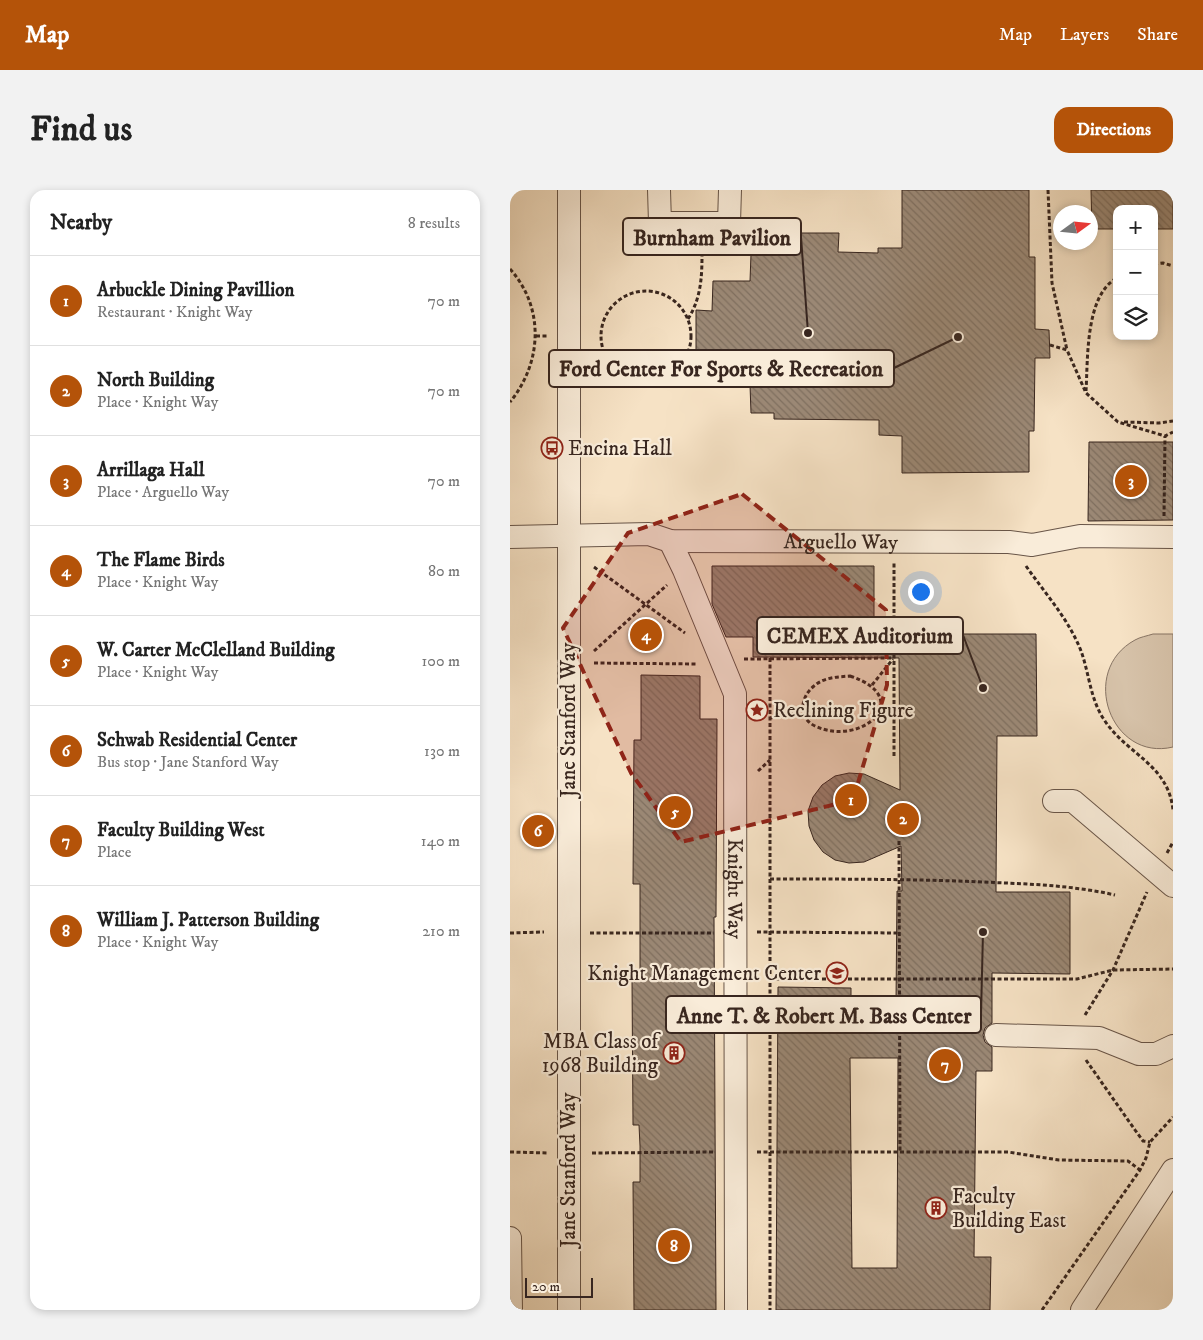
<!DOCTYPE html>
<html lang="en">
<head>
<meta charset="utf-8">
<style>
	body { margin:0; font-family:"IM FELL DW Pica",serif; background:#f2f2f2; color:#222 }
	.controls { position:absolute; right:15px; top:15px; display:grid; overflow:hidden; border-radius:10px; box-shadow:0 2px 8px #0003 }
	.controls button { width:45px; height:45px; display:grid; place-items:center; padding:0; border:0; border-bottom:1px solid #e0e0e0; background:#fff; color:#222; font:25px sans-serif }
	.compass { position:absolute; left:543px; top:15px; width:45px; height:45px; border-radius:50%; background:#fff; box-shadow:0 2px 8px #0003; rotate:75deg }
	.scale { position:absolute; left:15px; bottom:12px; width:68px; box-sizing:border-box; padding-left:5px; border:2px solid #38261f; border-top:0; font-size:14px; line-height:18px; white-space:nowrap; color:#38261f; -webkit-text-stroke:4px #f9ecd9; paint-order:stroke }
	.you { position:absolute; left:410px; top:401px; width:18px; height:18px; margin:-12px; border:4px solid #fff; border-radius:50%; background:#1a73e8; box-shadow:0 0 0 8px #1a73e833 }
	.badge { display:grid; place-items:center; width:32px; height:32px; border-radius:50%; background:#b45309; color:#fff; font-size:16px; font-weight:700 }
	.pin { position:absolute; translate:-50% -50%; border:2px solid #fff; box-shadow:0 1px 5px #0006 }
	.list { margin:0; padding:0; list-style:none }
	h2 { display:flex; justify-content:space-between; align-items:center; height:65px; margin:0; padding:0 20px; font-size:21px }
	h2 small { font-size:16px; font-weight:400; color:#767676 }
	.list li { display:grid; grid-template-columns:32px 1fr auto; gap:15px; align-items:center; box-sizing:border-box; height:90px; padding:0 20px; border-top:1px solid #e0e0e0 }
	.list b { display:block; font-size:19px; white-space:nowrap }
	.list p { margin:0; font-size:16px; white-space:nowrap; color:#767676 }
	.list em { font-size:16px; font-style:normal; color:#767676 }
	.icon { flex:none; width:28px; height:28px; fill:none; stroke:currentColor; stroke-width:2; stroke-linecap:round; stroke-linejoin:round }
	.map { position:relative; flex:none; width:663px; height:1120px; overflow:hidden; border-radius:15px }
	header { display:flex; align-items:center; gap:30px; box-sizing:border-box; height:70px; padding:0 25px; background:#b45309; color:#fff }
	header strong { font-size:24px }
	nav { display:flex; gap:28px; margin-inline-start:auto; font-size:18px }
	.intro { display:flex; align-items:center; justify-content:space-between; box-sizing:border-box; height:120px; padding:0 30px }
	h1 { margin:0; font-size:35px }
	.button { padding:12px 22px; border-radius:15px; background:#b45309; color:#fff; font-size:18px; font-weight:700 }
	main { display:flex; gap:30px; padding:0 30px }
	aside { flex:1; background:#fff; border-radius:15px; box-shadow:0 2px 8px #0003 }
	.map>svg:first-child { display:block }
</style>
</head>
<body>
<header>
<strong>Map</strong>
<nav><a>Map</a><a>Layers</a><a>Share</a></nav>
</header>
<div class="intro"><h1>Find us</h1><a class="button">Directions</a></div>
<main>
<aside>
<h2>Nearby<small>8 results</small></h2>
<ul class="list">
<li><span class="badge">1</span><div><b>Arbuckle Dining Pavillion</b><p>Restaurant · Knight Way</p></div><em>70 m</em></li>
<li><span class="badge">2</span><div><b>North Building</b><p>Place · Knight Way</p></div><em>70 m</em></li>
<li><span class="badge">3</span><div><b>Arrillaga Hall</b><p>Place · Arguello Way</p></div><em>70 m</em></li>
<li><span class="badge">4</span><div><b>The Flame Birds</b><p>Place · Knight Way</p></div><em>80 m</em></li>
<li><span class="badge">5</span><div><b>W. Carter McClelland Building</b><p>Place · Knight Way</p></div><em>100 m</em></li>
<li><span class="badge">6</span><div><b>Schwab Residential Center</b><p>Bus stop · Jane Stanford Way</p></div><em>130 m</em></li>
<li><span class="badge">7</span><div><b>Faculty Building West</b><p>Place</p></div><em>140 m</em></li>
<li><span class="badge">8</span><div><b>William J. Patterson Building</b><p>Place · Knight Way</p></div><em>210 m</em></li>
</ul>
</aside>
<div class="map">
<svg width="663" height="1120" viewBox="0 0 663 1120">
	<defs>
		<pattern id="building-back-hatch" width="6" height="6" patternUnits="userSpaceOnUse" patternTransform="scale(1.25)"><rect width="6" height="6" fill="#9b8875"/><path d="M-1 5l2 2M0 0l6 6M5-1l2 2" fill="none" stroke="#7f6f5f"/></pattern>
	</defs>
	<rect width="100%" height="100%" fill="#f6e2c5"/>
	<filter id="stains"><feTurbulence type="fractalNoise" baseFrequency=".004" numOctaves="4"/><feColorMatrix values="0 0 0 0 .2 0 0 0 0 .09 0 0 0 0 .02 0 0 0 .5 -.17"/></filter>
	<radialGradient id="worn" r=".72"><stop offset=".6" stop-color="#630" stop-opacity="0"/><stop offset="1" stop-color="#630" stop-opacity=".3"/></radialGradient>
	<path fill="#d6c2a9" stroke="#877464" d="M 643,444 L 663,444 L 663,557 C 601,572 568,481 625,450 C 630,447 637,446 643,444 Z"/>
	<g fill="url(#building-back-hatch)" stroke="#38261f" fill-rule="evenodd">
		<polygon points="392,0 519,0 519,67 525,67 525,139 539,140 540,168 525,168 524,241 519,241 519,282 392,283 392,246 369,245 369,230 264,229 264,223 241,223 240,195 202,195 203,167 186,167 186,120 202,121 203,91 240,91 241,64 267,62 267,43 329,43 328,62 368,63 368,58 392,58"/>
		<polygon points="581,0 663,0 663,39 644,39 644,19 607,19 607,39 582,39"/>
		<polygon points="579,252 663,252 663,330 578,331"/>
		<path d="M 202,376 L 364,376 L 364,434 L 444,433 L 444,444 L 526,444 L 527,546 L 487,546 L 486,702 L 560,702 L 560,784 L 482,783 L 482,833 L 475,838 L 473,845 L 475,852 L 482,857 L 482,881 L 466,881 L 464,1067 L 481,1067 L 480,1120 L 266,1120 L 268,797 L 341,798 L 341,811 L 386,812 L 387,701 L 392,701 L 391,656 L 354,672 L 339,673 L 325,670 L 313,662 L 304,650 L 299,636 L 298,621 L 303,607 L 312,595 L 325,586 L 339,583 L 354,584 L 390,600 L 389,468 L 243,467 L 243,447 L 216,447 L 202,414 ZM 340,868 L 388,868 L 387,1078 L 342,1078 Z"/>
		<polygon points="131,485 190,486 190,529 207,529 206,727 204,727 206,1120 124,1120 123,992 130,992 130,956 129,935 123,935 122,790 130,790 130,694 123,694 124,550 131,550"/>
	</g>
	<g fill="none" stroke-linecap="round" stroke-linejoin="round">
		<g stroke="#685548" stroke-width="24">
			<g id="minor">
				<polyline points="149,0 150,33 219,33 220,0"/>
				<path id="s1" d="M 0,347 L 139,344 L 160,351 L 499,352 L 522,355 L 570,346 L 663,347"/>
				<path id="s2" d="M 160,351 L 174,380 L 225,504 L 226,1120"/>
				<polyline points="544,611 563,611 663,696"/>
				<polyline points="486,845 589,848 629,864 646,864 663,856"/>
				<polyline points="0,1048 1,1120"/>
				<polyline points="59,1120 59,0"/>
				<polyline points="572,1120 663,980"/>
			</g>
		</g>
		<g stroke="#38261f" stroke-width="3" stroke-dasharray="4 2.5" stroke-linecap="butt">
			<polyline points="538,0 542,93 557,160"/>
			<polyline points="644,74 653,73 663,76"/>
			<path d="M 0,79 C 35,118 32,173 0,212"/>
			<circle cx="136" cy="146" r="45"/>
			<path d="M 178,129 C 193,105 192,81 192,53"/>
			<polyline points="26,146 37,146"/>
			<polyline points="540,155 557,160 576,203 608,232 655,246 663,242"/>
			<path d="M 576,201 C 578,169 575,105 607,88"/>
			<polyline points="614,232 649,233 663,231"/>
			<polyline points="654,326 655,246"/>
			<path d="M 516,376 C 534,402 556,426 569,456 C 579,479 579,506 593,528 C 616,565 658,573 663,620"/>
			<polyline points="84,377 175,443"/>
			<polyline points="84,461 157,395"/>
			<polyline points="260,468 260,1120"/>
			<polyline points="234,469 383,468"/>
			<polyline points="84,473 188,474"/>
			<path d="M 340,486 C 407,508 351,558 305,536 C 288,528 290,507 304,496 C 314,487 328,487 340,486 Z"/>
			<polyline points="362,495 383,469"/>
			<polyline points="260,528 292,522"/>
			<polyline points="384,566 384,373"/>
			<polyline points="248,581 260,570"/>
			<polyline points="389,651 390,962"/>
			<polyline points="657,663 663,652"/>
			<path d="M 260,689 C 331,689 402,689 473,692 C 517,694 561,695 605,705"/>
			<polyline points="247,742 389,743"/>
			<polyline points="0,743 34,742"/>
			<polyline points="80,743 204,743"/>
			<polyline points="260,789 567,789 603,780 663,779"/>
			<polyline points="575,825 603,780 637,702"/>
			<polyline points="576,870 625,940 633,951 640,952"/>
			<polyline points="0,962 38,963"/>
			<polyline points="247,962 498,962 549,970 618,971 630,980"/>
			<polyline points="82,963 205,962"/>
			<polyline points="532,1120 630,980 636,968 640,952 663,927"/>
		</g>
		<use href="#minor" stroke="#f9ecd9" stroke-width="22"/>
	</g>
	<path fill="#8f2418" fill-opacity="0.2" stroke="#8f2418" stroke-width="4" stroke-dasharray="10 6" stroke-linejoin="round" d="M 232,304 L 376,420 L 377,495 L 343,610 L 171,652 L 121,583 L 53,438 L 118,343 Z"/>
	<defs>
		<g id="bus-ring" transform="scale(1.125)"><circle r="9.5" fill="#f9ecd9" stroke="#8f2418" stroke-width="1.5"/><path d="M-5-6H5V4H4V6H2V4H-2V6H-4V4H-5ZM-3.5-4V0h7V-4ZM-3.5 1.2v1.5H-2V1.2ZM2 1.2v1.5H3.5V1.2Z" fill="#8f2418"/></g>
		<g id="sight-ring" transform="scale(1.125)"><circle r="9.5" fill="#f9ecd9" stroke="#8f2418" stroke-width="1.5"/><path d="M0-6L1.8-2.2L6-1.7L2.9 1.2L3.7 5.4L0 3.3L-3.7 5.4L-2.9 1.2L-6-1.7L-1.8-2.2Z" fill="#8f2418"/></g>
		<g id="university-ring" transform="scale(1.125)"><circle r="9.5" fill="#f9ecd9" stroke="#8f2418" stroke-width="1.5"/><path d="M0-5L7-2L0 1L-7-2ZM-4 1L0 2.5L4 1V4Q0 6-4 4Z" fill="#8f2418"/></g>
		<g id="building-ring" transform="scale(1.125)"><circle r="9.5" fill="#f9ecd9" stroke="#8f2418" stroke-width="1.5"/><path d="M-4-6H4V6H1V3H-1V6H-4ZM-2.5-4.3h1.7v1.8h-1.7ZM.8-4.3h1.7v1.8H.8ZM-2.5-1h1.7V.8h-1.7ZM.8-1h1.7V.8H.8Z" fill="#8f2418"/></g>
	</defs>
	<g fill-rule="evenodd">
		<use href="#bus-ring" x="42" y="258"/>
		<use href="#sight-ring" x="247" y="520"/>
		<use href="#university-ring" x="327" y="783"/>
		<use href="#building-ring" x="164" y="863"/>
		<use href="#building-ring" x="426" y="1018"/>
	</g>
	<g text-anchor="middle" stroke-width="4.5" stroke-linejoin="round" paint-order="stroke">
		<g font-size="21" fill="#38261f" stroke="#f9ecd9" text-anchor="start">
			<text x="58" y="265">Encina Hall</text>
			<text x="263" y="527">Reclining Figure</text>
			<text x="311" y="790" text-anchor="end">Knight Management Center</text>
			<text x="148" y="858" text-anchor="end">MBA Class of<tspan x="148" dy="24">1968 Building</tspan></text>
			<text x="442" y="1013">Faculty<tspan x="442" dy="24">Building East</tspan></text>
		</g>
		<g font-size="21" fill="#38261f" stroke="#f9ecd9">
			<text dy="7" stroke="none"><textPath href="#s1" startOffset="332">Arguello Way</textPath></text>
			<text transform="translate(58 530) rotate(-90)" y="7">Jane Stanford Way</text>
			<text dy="7" stroke="none"><textPath href="#s2" startOffset="361">Knight Way</textPath></text>
			<text transform="translate(58 980) rotate(-90)" y="7">Jane Stanford Way</text>
		</g>
	</g>
	<path fill="none" stroke="#38261f" stroke-width="2" d="M298 143L291 47M448 147L384 178M473 498L453 445M473 742L471 825"/>
	<g fill="#38261f" stroke="#f9ecd9" stroke-width="2">
		<circle cx="298" cy="143" r="5"/>
		<circle cx="448" cy="147" r="5"/>
		<circle cx="473" cy="498" r="5"/>
		<circle cx="473" cy="742" r="5"/>
	</g>
	<g fill="#f9ecd9" stroke="#38261f" stroke-width="2">
		<rect x="113" y="28" width="178" height="37" rx="5"/>
		<rect x="39" y="160" width="345" height="37" rx="5"/>
		<rect x="247" y="427" width="206" height="37" rx="5"/>
		<rect x="156" y="806" width="315" height="37" rx="5"/>
	</g>
	<g font-size="22" text-anchor="middle" font-weight="bold" fill="#38261f">
		<text x="202" y="55">Burnham Pavilion</text>
		<text x="211" y="186">Ford Center For Sports &amp; Recreation</text>
		<text x="350" y="453">CEMEX Auditorium</text>
		<text x="314" y="833">Anne T. &amp; Robert M. Bass Center</text>
	</g>
	<rect width="100%" height="100%" filter="url(#stains)"/>
	<rect width="100%" height="100%" fill="url(#worn)"/>
</svg>
<div class="controls">
<button>+</button>
<button>−</button>
<button><svg class="icon" aria-label="layers" viewBox="0 0 24 24"><path d="M12 4l9 5-9 5-9-5zM3 14l9 5 9-5"/></svg></button>
</div>
<svg class="compass" viewBox="-18 -18 36 36"><path d="M0-13l5 13h-10z" fill="#e53935"/><path d="M0 13l5-13h-10z" fill="#767676"/></svg>
<div class="scale">20 m</div>
<div class="you"></div>
<div class="pin badge" style="left:341px;top:610px">1</div>
<div class="pin badge" style="left:393px;top:629px">2</div>
<div class="pin badge" style="left:621px;top:291px">3</div>
<div class="pin badge" style="left:136px;top:445px">4</div>
<div class="pin badge" style="left:165px;top:622px">5</div>
<div class="pin badge" style="left:28px;top:641px">6</div>
<div class="pin badge" style="left:435px;top:875px">7</div>
<div class="pin badge" style="left:164px;top:1056px">8</div>
</div>
</main>
</body>
</html>
